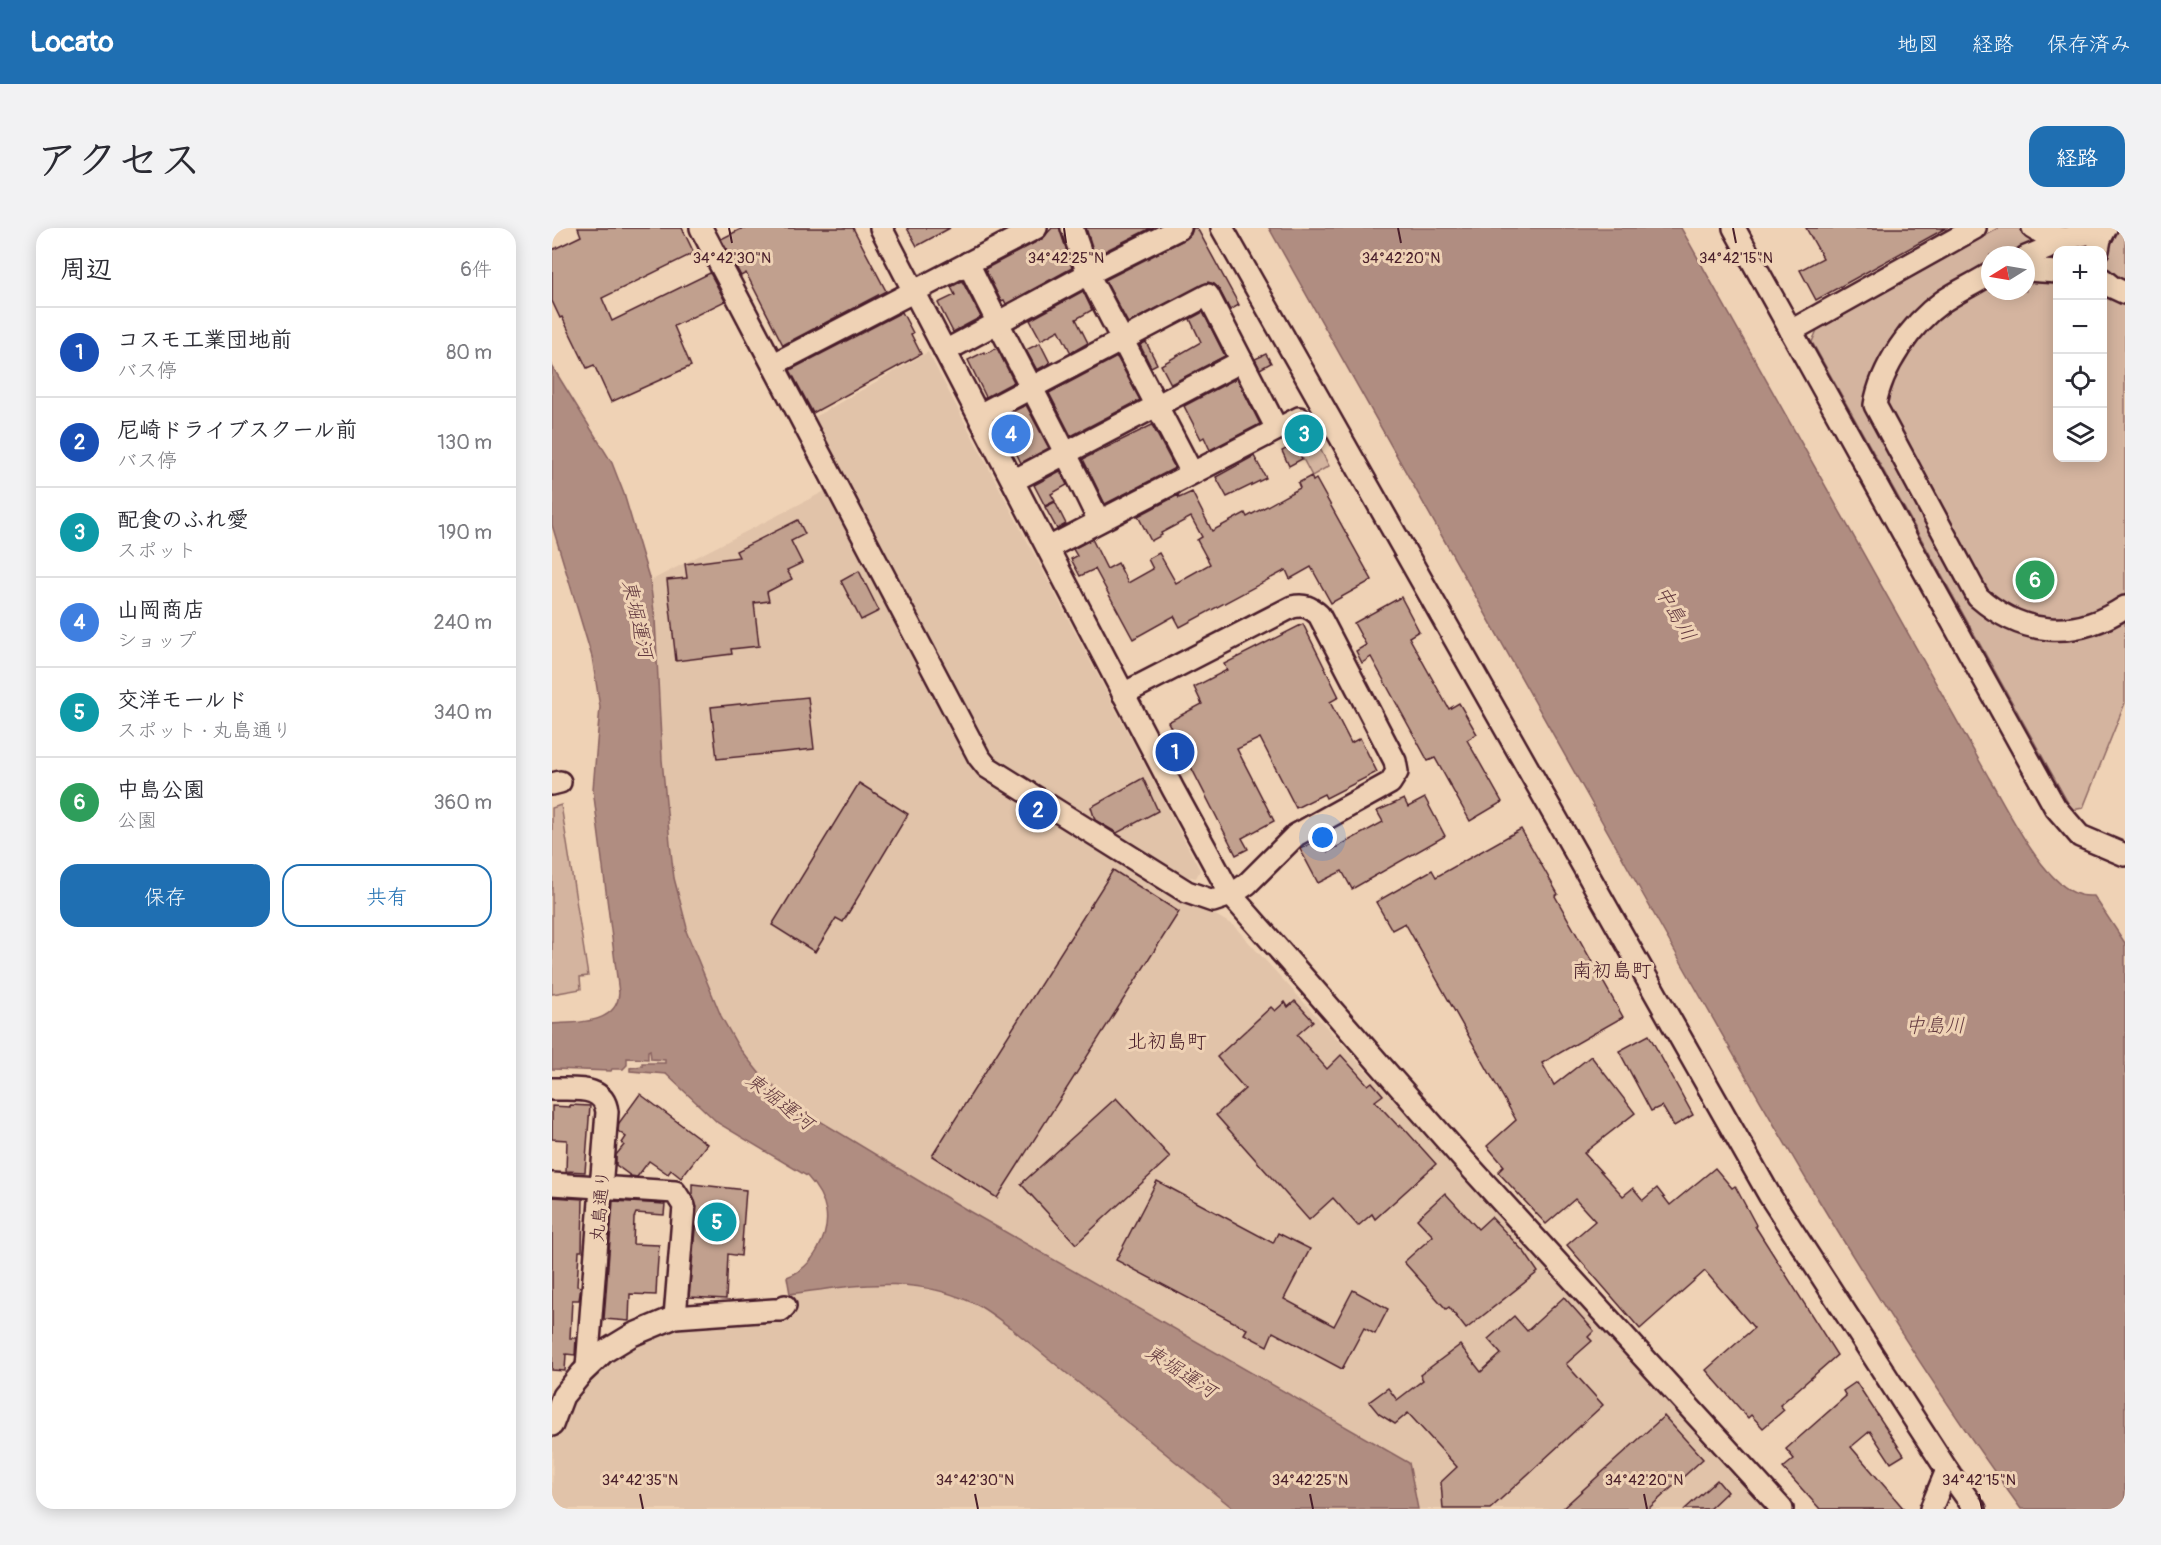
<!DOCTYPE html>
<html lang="ja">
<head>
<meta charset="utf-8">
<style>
	body { margin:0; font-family:Pangolin,"Klee One",sans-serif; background:#f2f2f3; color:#2b2b33 }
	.controls { position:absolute; right:18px; top:18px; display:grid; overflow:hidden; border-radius:12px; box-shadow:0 3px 15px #0003 }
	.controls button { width:54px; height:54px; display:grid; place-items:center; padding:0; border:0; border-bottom:2px solid #e1e1e2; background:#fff; color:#2b2b33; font:30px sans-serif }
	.compass { position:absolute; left:1429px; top:18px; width:54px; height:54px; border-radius:50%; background:#fff; box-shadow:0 3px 15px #0003; rotate:259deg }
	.you { position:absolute; left:771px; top:610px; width:21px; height:21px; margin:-15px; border:4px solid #fff; border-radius:50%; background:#1a73e8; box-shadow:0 0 0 9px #1a73e833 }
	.badge { display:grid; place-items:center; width:39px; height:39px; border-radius:50%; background:#1f6fb2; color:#fff; font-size:20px; font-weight:700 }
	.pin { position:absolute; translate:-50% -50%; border:3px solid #fff; box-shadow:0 2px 6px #0006 }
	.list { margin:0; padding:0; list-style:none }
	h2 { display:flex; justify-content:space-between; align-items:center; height:78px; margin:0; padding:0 24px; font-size:26px }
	h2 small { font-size:20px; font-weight:400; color:#7c7c81 }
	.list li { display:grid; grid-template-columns:39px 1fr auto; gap:18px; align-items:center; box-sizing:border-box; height:90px; padding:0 24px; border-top:2px solid #e1e1e2 }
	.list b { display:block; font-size:22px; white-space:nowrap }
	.list p { margin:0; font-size:20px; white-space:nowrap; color:#7c7c81 }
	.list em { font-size:20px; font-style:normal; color:#7c7c81 }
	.actions { display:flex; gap:12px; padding:18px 24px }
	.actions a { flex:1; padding:14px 0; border:2px solid #1f6fb2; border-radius:18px; text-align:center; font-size:21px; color:#1f6fb2 }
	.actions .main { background:#1f6fb2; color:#fff }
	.icon { flex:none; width:33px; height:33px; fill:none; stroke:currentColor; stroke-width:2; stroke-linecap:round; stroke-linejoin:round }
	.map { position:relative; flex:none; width:1573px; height:1281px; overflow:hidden; border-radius:18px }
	header { display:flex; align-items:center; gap:36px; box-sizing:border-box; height:84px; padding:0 30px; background:#1f6fb2; color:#fff }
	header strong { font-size:28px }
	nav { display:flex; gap:33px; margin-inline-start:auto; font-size:21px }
	.intro { display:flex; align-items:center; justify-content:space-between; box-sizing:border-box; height:144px; padding:0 36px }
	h1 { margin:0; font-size:42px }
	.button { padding:15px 27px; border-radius:18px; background:#1f6fb2; color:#fff; font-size:21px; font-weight:700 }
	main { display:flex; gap:36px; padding:0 36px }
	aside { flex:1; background:#fff; border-radius:18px; box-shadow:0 3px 15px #0003 }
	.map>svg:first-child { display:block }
</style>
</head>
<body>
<header>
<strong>Locato</strong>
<nav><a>地図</a><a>経路</a><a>保存済み</a></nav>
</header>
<div class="intro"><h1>アクセス</h1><a class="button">経路</a></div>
<main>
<aside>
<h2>周辺<small>6件</small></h2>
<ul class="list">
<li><span class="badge" style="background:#1a4fb4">1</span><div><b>コスモ工業団地前</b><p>バス停</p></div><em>80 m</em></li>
<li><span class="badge" style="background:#1a4fb4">2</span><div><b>尼崎ドライブスクール前</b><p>バス停</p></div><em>130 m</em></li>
<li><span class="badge" style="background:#0f9aa8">3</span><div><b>配食のふれ愛</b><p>スポット</p></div><em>190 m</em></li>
<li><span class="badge" style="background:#3f7fe0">4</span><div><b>山岡商店</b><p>ショップ</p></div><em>240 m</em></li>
<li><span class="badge" style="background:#0f9aa8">5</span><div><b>交洋モールド</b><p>スポット · 丸島通り</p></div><em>340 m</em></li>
<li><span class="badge" style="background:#2e9e5b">6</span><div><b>中島公園</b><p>公園</p></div><em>360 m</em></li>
</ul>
<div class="actions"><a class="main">保存</a><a>共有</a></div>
</aside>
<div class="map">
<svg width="1573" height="1281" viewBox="0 0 1573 1281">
	<rect width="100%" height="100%" fill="#efd2b5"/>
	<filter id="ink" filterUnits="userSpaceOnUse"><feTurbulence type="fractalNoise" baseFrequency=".0167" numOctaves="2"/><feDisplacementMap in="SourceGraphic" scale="12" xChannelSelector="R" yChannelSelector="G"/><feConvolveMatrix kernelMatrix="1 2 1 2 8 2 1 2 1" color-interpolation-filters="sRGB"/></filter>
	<g filter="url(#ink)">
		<g fill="#e1c3a9">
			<polygon points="376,124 648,642 644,650 627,647 437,530 261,190"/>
			<polygon points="273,263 423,540 432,549 682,698 1215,1281 866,1281 857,1235 415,982 249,881 208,846 187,820 169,788 134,703 135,700 122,650 118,615 110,532 103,391 98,353"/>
			<polygon points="313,1055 348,1055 371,1059 404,1068 429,1079 459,1100 682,1281 0,1281 1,1212 20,1173 45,1142 78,1116 119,1099 238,1081 238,1066"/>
		</g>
		<g fill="#d4b49f" stroke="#8f6a65" stroke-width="1.5" fill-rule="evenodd">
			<path d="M 1447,0 L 1573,0 L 1573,475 L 1531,580 L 1520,582 L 1260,114 L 1265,102 ZM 1506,22 L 1550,22 L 1550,230 L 1506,230 ZM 1438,27 L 1474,27 L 1474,63 L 1438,63 Z"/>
			<polygon points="741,204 749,219 763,211 777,238 760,248 738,206"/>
			<polygon points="9,577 36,748 28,749 29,761 0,766 0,580"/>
		</g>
		<g fill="#b08d81" stroke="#87615f" stroke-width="1.5">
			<path d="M 717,0 L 1129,0 L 1437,550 C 1456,582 1491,656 1528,667 C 1532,668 1538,668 1542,668 L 1573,715 L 1573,1281 L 1469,1281 C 1321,1077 1198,858 1075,638 C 955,426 836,213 717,0 Z"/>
			<path d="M 0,138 L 60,235 L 72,266 L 98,353 L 103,391 L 110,532 L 118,615 L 122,650 L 135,700 L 134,703 L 169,788 L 187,820 L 208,846 L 248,881 L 415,982 L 857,1235 L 866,1281 L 682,1281 L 459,1100 C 449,1093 439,1085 429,1079 C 365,1045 305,1057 238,1066 L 235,1049 C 249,1044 259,1034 266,1021 C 281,994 276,971 255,948 L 166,895 L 114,846 L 78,843 L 78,840 L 90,838 L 90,835 L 113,835 L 113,832 L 99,831 L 98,822 L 96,823 L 96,831 L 75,830 L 75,837 L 71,841 L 60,841 L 59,843 L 0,841 L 0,796 C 24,794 65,797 67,765 L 41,561 L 48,479 L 40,429 L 0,297 Z"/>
		</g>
		<g fill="#c1a08e" stroke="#4a1f2b" stroke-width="1.5">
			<polygon points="26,0 130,0 142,25 50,70 60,93 158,45 173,73 122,98 139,138 59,174 42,137 35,140 10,89 8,90 0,73 0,22 29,8"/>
			<polygon points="191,0 301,0 334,63 231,117 194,45 189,48 169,11"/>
			<polygon points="355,0 398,0 365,18"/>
			<polygon points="500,0 508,0 520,40 454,76 452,72 449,73 433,41 490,11"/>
			<polygon points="534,0 599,0 543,28"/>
			<polygon points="641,0 645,0 687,77 678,82 667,61 662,56 656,54 576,95 553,52 634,11 639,6"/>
			<polygon points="1254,0 1394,0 1264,72 1248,42 1271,30"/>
			<polygon points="410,53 429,89 401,104 386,75 403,67 399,59"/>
			<polygon points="531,63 540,82 524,91 536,115 519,125 507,102 489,112 478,92"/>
			<polygon points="350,84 361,105 359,106 369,126 261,185 238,142"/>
			<polygon points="651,84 673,128 619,156 609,137 649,114 638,91"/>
			<polygon points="594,114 605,136 599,139 588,117"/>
			<polygon points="488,115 498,135 485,142 474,122"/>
			<polygon points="445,120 462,154 434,169 416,132 432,124 433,126"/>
			<polygon points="714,126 719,135 708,141 703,131"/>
			<polygon points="565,129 588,172 519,208 497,165"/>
			<polygon points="685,150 708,196 658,222 652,209 649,211 632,178"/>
			<polygon points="474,177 497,220 469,235 448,190"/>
			<polygon points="600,197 623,240 553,276 531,231"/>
			<polygon points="756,198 762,209 749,216 744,206"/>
			<polygon points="743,216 750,231 737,238 730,223"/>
			<polygon points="702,228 714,250 675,269 664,249"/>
			<polygon points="508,243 515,257 499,266 503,273 493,278 482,257"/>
			<polygon points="759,248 761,253 764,251 820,352 779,375 759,339 738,351 734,342 628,399 622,388 581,411 543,341 528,348 519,331 525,328 521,321 540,311 555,341 566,335 576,355 601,341 596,331 607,325 624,355 658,336 645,312 650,309 639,289 609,305 610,307 599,313 586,288 626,267 627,270 640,264 660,303 693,285 695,289 748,260 746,255"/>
			<polygon points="503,274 514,296 505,301 493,279"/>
			<polygon points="246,292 253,306 239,313 250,335 235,342 240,351 215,364 217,373 202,375 207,418 179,421 180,426 124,433 115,352 135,350 133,336 187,329 184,323"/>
			<polygon points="307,343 327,383 309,392 289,353"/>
			<polygon points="849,369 867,403 857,409 897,481 907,475 925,506 915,512 950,574 918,593 883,530 876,533 819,429 810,435 804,423 814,417 802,395"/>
			<polygon points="751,396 787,469 778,474 799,515 808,510 825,544 774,570 772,566 744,580 708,510 685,521 722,593 690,610 696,621 684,627 616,494 650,476 642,459 675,442 672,436"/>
			<polygon points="256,469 262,521 165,531 159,479"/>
			<polygon points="591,550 606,583 565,605 543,592 539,579"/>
			<polygon points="307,555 356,586 291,694 284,690 263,724 220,697"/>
			<polygon points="873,570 893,608 800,661 790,643 766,655 748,621 769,610 776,624 831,594 825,583 852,571 856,579"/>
			<polygon points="969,601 1006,666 1003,668 1071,789 990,835 1002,857 1039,828 1083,885 1032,925 1071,968 1081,960 1091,972 1105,960 1118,977 1163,940 1180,960 1183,958 1204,997 1203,998 1285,1127 1228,1177 1232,1182 1211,1200 1199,1187 1196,1190 1154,1142 1202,1100 1153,1043 1088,1101 1015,1017 1043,993 1023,971 994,996 946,944 952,938 935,918 964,892 853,695 840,702 824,674 880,642 884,649"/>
			<polygon points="561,642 627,684 445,970 380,928"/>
			<polygon points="743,773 761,793 745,807 775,841 789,827 816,857 820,854 831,867 823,873 847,899 849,897 884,936 823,991 820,986 806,998 781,970 757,992 664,887 693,861 665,829 719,779 723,783 733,774 736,779"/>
			<polygon points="1097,807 1141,887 1122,898 1110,878 1099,883 1067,823"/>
			<polygon points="88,866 155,916 129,950 119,942 116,946 97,933 85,949 79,948 64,937 64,927 72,917 70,915 74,909 66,903 67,895"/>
			<polygon points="564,870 618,929 524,1016 469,956"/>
			<polygon points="18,877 38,878 33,944 14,943 15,912 0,911 0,878 18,879"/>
			<polygon points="605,953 721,1015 726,1005 758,1021 732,1071 782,1098 801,1062 836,1081 823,1106 812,1100 790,1141 721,1104 715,1118 692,1106 695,1101 564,1032"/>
			<polygon points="140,956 194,962 189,1028 176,1026 174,1071 137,1069 145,979 140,966"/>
			<polygon points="893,965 926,1001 939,989 973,1025 986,1044 914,1101 897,1079 894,1081 852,1034 881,1008 865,991"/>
			<polygon points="0,969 31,971 30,1023 27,1023 25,1058 29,1059 27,1072 20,1072 18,1110 24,1110 23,1127 14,1126 13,1143 0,1142"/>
			<polygon points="61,973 113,976 112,987 84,985 82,990 81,1016 107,1017 105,1045 104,1067 78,1066 77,1093 52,1091"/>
			<polygon points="1012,1069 1042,1103 1036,1109 1040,1113 1014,1136 1051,1177 938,1281 891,1281 889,1254 905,1239 856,1185 843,1196 827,1186 817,1174 836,1160 845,1172 871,1152 868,1147 908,1117 929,1144 949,1126 936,1111 962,1088 975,1103"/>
			<polygon points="1304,1154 1352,1227 1339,1235 1318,1203 1299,1219 1352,1281 1268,1281 1231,1240 1242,1231 1234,1221 1294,1168 1291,1163"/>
			<polygon points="1112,1188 1151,1231 1096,1281 1010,1281"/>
			<polygon points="1165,1252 1175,1264 1157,1281 1133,1281"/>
		</g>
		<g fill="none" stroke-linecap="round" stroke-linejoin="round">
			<g stroke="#4a1f2b" stroke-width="26">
				<g id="minor">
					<path d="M 149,0 L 427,529 L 435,539 L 635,664 L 661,673 L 679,667 L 695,656 L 744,607 L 838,555 L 845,544 L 843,533 L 767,387 C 758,379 752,376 740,379 L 571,466"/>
					<polyline points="329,0 621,561 679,667 910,930 1230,1281"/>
					<polyline points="520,0 536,46 640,245"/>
					<polyline points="670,0 1218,968 1395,1242 1423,1281"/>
					<polyline points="1182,0 1503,579 1528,608 1573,627"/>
					<path d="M 1481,0 C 1507,17 1526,9 1553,0"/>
					<polyline points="1546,22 1548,11 1554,0"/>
					<polyline points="1474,29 1518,11"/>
					<path d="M 416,35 C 458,122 506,206 547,293"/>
					<polyline points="1474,42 1506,44"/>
					<path d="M 1438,46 C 1422,56 1404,64 1390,74 C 1359,96 1329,140 1323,177 L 1426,369 C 1471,408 1523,412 1573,379"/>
					<polyline points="1550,51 1560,59 1573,65"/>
					<polyline points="1239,103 1423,0"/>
					<polyline points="393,123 536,46 628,0"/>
					<polyline points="222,136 484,0"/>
					<polyline points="427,187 656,67 725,201"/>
					<polyline points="461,253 690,133"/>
					<polyline points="496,320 747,190"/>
					<polyline points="0,556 8,554"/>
					<path d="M 0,861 C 22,862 52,856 55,884 L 35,1139"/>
					<polyline points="0,956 123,964 132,978 123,1089"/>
					<polyline points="0,1197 11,1168 30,1145 52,1124 80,1107 123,1089 222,1082 229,1082 233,1078"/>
					<polyline points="1379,1281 1395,1242"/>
				</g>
			</g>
			<use href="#minor" stroke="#efd2b5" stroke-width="21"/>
		</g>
	</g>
	<path fill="none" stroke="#4a1f2b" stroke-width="2" d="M 177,0 L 180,15M 512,0 L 514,15M 846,0 L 849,15M 1181,0 L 1184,15M 88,1266 L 91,1281M 423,1266 L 426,1281M 758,1266 L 761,1281M 1092,1266 L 1095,1281M 1427,1266 L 1430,1281"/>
	<g text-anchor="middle" stroke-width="6" stroke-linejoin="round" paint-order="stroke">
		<g font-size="18" fill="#4a1f2b" stroke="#efd2b5">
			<text transform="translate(48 978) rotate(-85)" y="6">丸島通り</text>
		</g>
		<g font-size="20" font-style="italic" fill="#643a40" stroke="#efd2b5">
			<text transform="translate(1124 385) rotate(60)" y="7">中島川</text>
			<text transform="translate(86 391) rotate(77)" y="7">東堀運河</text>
			<text x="1383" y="804">中島川</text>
			<text transform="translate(228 873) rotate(38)" y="7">東堀運河</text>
			<text transform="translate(629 1143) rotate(33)" y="7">東堀運河</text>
		</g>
		<g font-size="20" fill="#4a1f2b" stroke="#efd2b5">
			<text x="1060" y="749">南初島町</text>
			<text x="615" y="820">北初島町</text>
		</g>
	</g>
	<g font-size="15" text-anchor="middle" fill="#4a1f2b" stroke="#efd2b5" stroke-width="6" stroke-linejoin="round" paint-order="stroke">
		<text x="1184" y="35">34°42'15"N</text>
		<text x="180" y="35">34°42'30"N</text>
		<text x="514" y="35">34°42'25"N</text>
		<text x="849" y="35">34°42'20"N</text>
		<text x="88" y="1257">34°42'35"N</text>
		<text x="423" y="1257">34°42'30"N</text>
		<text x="758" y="1257">34°42'25"N</text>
		<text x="1092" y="1257">34°42'20"N</text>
		<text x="1427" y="1257">34°42'15"N</text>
	</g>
</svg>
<div class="controls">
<button>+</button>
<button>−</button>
<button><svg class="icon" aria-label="locate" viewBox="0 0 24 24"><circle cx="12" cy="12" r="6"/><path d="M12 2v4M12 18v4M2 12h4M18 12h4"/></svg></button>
<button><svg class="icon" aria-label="layers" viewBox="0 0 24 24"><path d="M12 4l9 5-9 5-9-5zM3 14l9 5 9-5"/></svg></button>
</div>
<svg class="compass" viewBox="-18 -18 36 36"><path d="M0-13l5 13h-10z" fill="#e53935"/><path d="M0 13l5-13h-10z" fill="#7c7c81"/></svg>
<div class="you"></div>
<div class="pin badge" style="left:623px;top:524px;background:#1a4fb4">1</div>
<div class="pin badge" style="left:486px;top:582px;background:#1a4fb4">2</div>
<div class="pin badge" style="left:752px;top:206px;background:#0f9aa8">3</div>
<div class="pin badge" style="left:459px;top:206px;background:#3f7fe0">4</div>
<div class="pin badge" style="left:165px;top:994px;background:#0f9aa8">5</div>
<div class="pin badge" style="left:1483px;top:352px;background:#2e9e5b">6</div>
</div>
</main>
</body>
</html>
